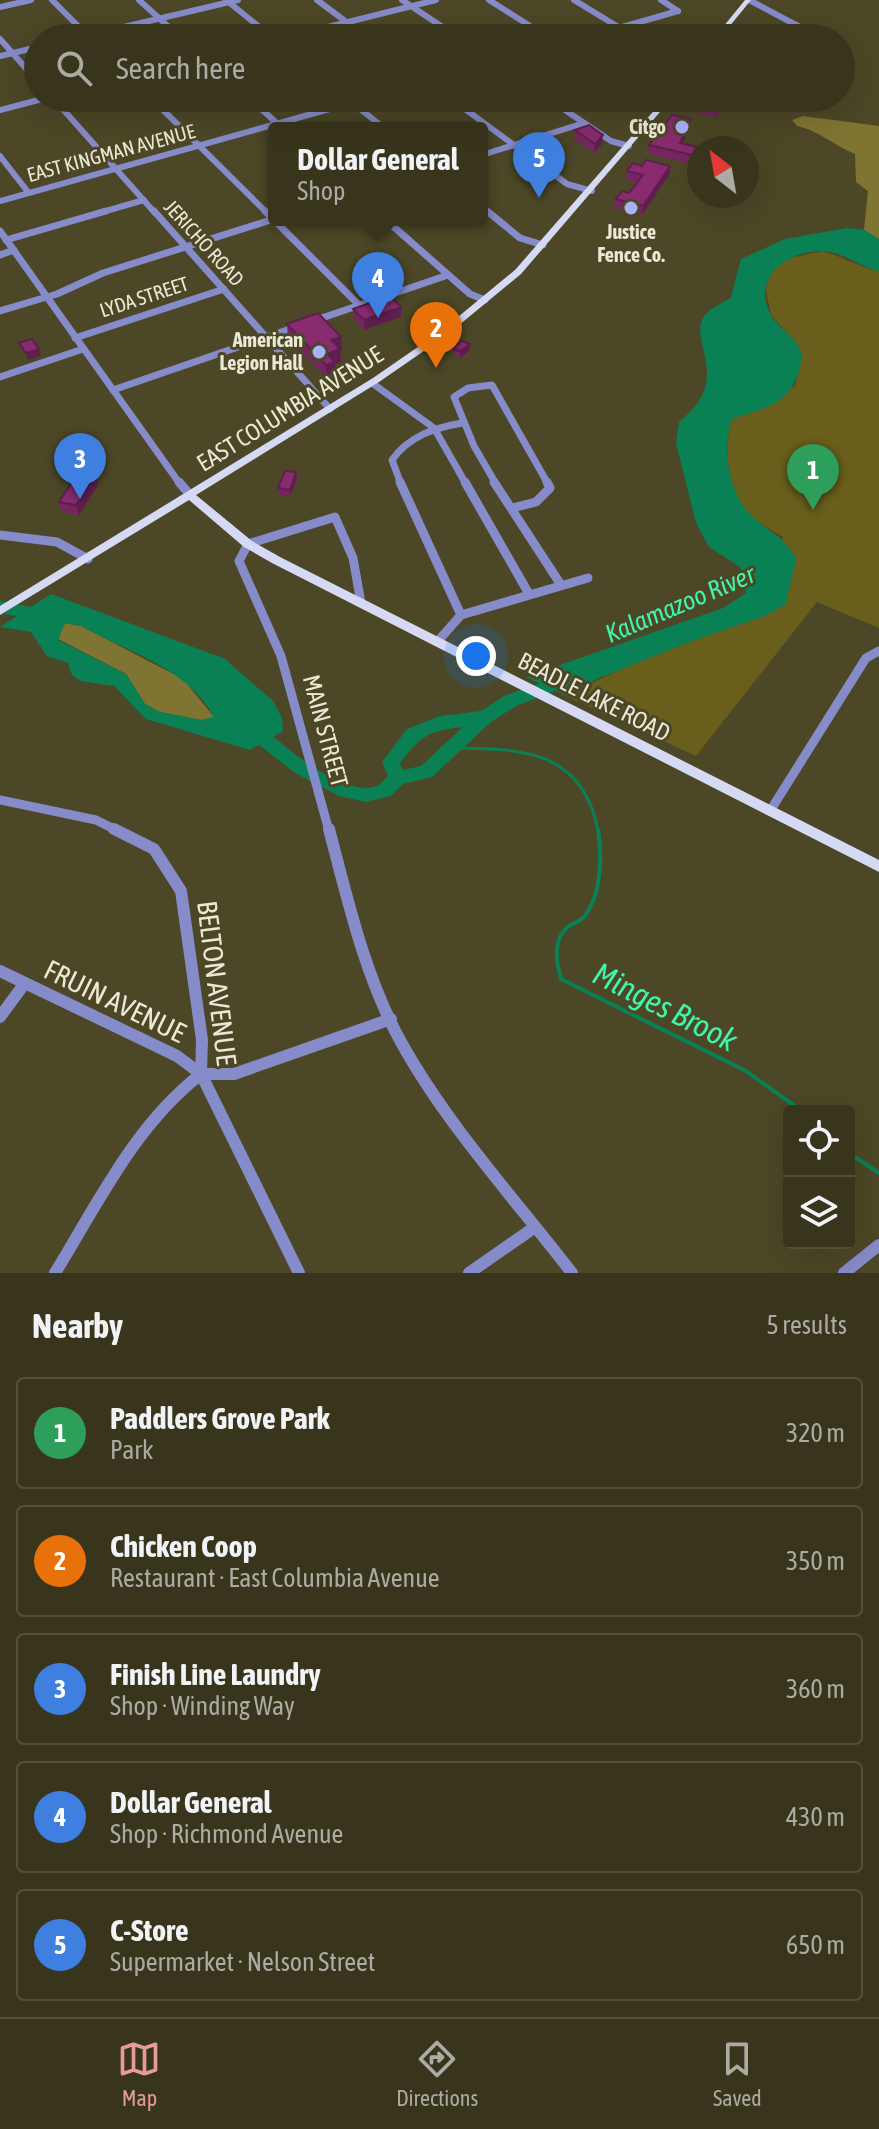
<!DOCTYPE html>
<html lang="en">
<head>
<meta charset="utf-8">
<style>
	body { margin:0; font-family:"Asap Condensed",sans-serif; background:#403d25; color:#f1f3f6 }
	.controls { position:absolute; right:24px; bottom:24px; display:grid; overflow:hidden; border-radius:8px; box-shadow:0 8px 32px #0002 }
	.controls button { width:72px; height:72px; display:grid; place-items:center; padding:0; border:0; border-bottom:2px solid #53503b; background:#39351c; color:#f1f3f6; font:40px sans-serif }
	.compass { position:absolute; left:687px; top:136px; width:72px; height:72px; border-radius:50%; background:#39351c; box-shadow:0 8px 32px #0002; rotate:329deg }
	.you { position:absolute; left:476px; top:656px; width:28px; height:28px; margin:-20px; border:6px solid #fff; border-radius:50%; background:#1a73e8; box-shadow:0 0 0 12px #1a73e833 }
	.badge { display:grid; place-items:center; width:52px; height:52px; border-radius:50%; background:#e69b98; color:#fff; font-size:26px; font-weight:700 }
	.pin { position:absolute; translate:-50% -66px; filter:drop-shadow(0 2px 4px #0008) }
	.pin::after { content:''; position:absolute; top:42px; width:28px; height:24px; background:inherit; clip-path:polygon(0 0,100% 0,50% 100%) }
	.popup { position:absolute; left:268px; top:122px; width:220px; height:104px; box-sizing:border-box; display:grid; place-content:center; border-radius:8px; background:#39351c; filter:drop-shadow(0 2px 6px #0005); font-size:26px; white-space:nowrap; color:#ababa3 }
	.popup b { font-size:30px; color:#f1f3f6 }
	.popup::after { content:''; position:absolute; left:50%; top:100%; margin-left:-16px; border:16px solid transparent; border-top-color:#39351c }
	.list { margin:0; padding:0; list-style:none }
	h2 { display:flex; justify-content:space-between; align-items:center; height:104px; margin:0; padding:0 32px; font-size:34px }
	h2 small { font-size:26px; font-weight:400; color:#ababa3 }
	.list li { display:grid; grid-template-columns:52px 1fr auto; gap:24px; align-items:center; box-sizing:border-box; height:112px; margin:0 16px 16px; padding:0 16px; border:2px solid #53503b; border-radius:8px }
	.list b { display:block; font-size:30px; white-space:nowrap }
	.list p { margin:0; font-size:26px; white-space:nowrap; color:#ababa3 }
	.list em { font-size:26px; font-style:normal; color:#ababa3 }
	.icon { flex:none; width:44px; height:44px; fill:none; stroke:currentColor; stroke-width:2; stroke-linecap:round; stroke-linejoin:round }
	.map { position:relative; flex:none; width:879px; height:1273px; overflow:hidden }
	.search { position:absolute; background:#39351c; box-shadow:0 8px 32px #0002; left:24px; right:24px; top:24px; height:88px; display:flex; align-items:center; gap:20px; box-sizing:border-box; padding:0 28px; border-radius:44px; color:#ababa3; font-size:30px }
	.sheet { height:744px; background:#39351c }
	nav { display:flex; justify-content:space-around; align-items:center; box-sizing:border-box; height:112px; border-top:2px solid #53503b; background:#39351c; font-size:22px; color:#ababa3 }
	nav a { display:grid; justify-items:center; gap:4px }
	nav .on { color:#e69b98 }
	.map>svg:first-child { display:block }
</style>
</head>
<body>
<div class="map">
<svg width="879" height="1273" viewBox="0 0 879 1273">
	<rect width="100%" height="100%" fill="#4c4726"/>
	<path fill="#695e1b" d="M 822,251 C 842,256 858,267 879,271 L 879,628 L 817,602 L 696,756 L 566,696 C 628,663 697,638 765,616 L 783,537 C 773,531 760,524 751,516 C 728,494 722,447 732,419 L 795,386 L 802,356 L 798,345 L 771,315 L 766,291 L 768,273 L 781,260 Z"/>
	<g fill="#7f7431">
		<path d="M 803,116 L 879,126 L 879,239 L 864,230 L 868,191 L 856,182 L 855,154 C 834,145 817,130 797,126 L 792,120 Z"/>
		<polygon points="64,623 81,626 183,679 215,718 201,720 160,712 145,704 126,674 58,639"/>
	</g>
	<g fill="#098155" fill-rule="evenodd">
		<path d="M 847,228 L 864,230 L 879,239 L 879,271 C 859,267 842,251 822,251 C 785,251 750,279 772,317 C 779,327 790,334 797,344 C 803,352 802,358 800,367 C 790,406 766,407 732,419 C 722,447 728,493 751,515 C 770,534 780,532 796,558 L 786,604 L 765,616 L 692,641 L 597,679 L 566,696 L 526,677 L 723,608 L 746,593 L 740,567 L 709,547 L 696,523 L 676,443 L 679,422 C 736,377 685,341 705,315 C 710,308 724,303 731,297 L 741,259 L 785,239 Z"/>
		<path d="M 51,594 L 225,659 L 273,701 L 282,718 L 283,731 L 250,750 L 146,719 L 114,686 L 81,681 L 72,675 L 68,663 L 47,656 L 31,632 L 0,627 ZM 65,623 L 81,626 C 129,653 187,667 214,717 L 201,720 L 160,712 L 145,704 L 126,674 L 58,640 Z"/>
	</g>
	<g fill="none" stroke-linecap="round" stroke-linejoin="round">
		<path stroke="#098155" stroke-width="3" d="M 454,748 C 520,749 583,749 598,831"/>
		<g stroke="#098155" stroke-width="4">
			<path d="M 598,829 C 602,855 602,893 585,916 C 581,921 574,923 569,926 C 552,939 556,961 561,979 L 746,1071 L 802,1111"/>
			<polyline points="849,1153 879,1173"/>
		</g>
		<g fill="#098155" fill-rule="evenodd">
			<polygon points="0,601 42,609 50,615 42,621 0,613"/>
			<path d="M 565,674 L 571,675 L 573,680 L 571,685 L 516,706 L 491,722 L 432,777 L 403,784 L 391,796 L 366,802 L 339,796 L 295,773 L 258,744 L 243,727 L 246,722 L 252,720 L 258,722 C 280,744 346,801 379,785 C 380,784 387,777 388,776 L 382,762 L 407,729 L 440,716 L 481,711 L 504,696 ZM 463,727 L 421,766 L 403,770 L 400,763 C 422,735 428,731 463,727 Z"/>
		</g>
		<g stroke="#868bc9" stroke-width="6">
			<polyline points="52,0 89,37"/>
			<polyline points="139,0 181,38"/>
			<polyline points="226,0 273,38"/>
			<polyline points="317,0 368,38"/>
			<polyline points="402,0 459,38"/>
			<polyline points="489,0 549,38"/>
			<polyline points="574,0 620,28"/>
			<polyline points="661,0 678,11"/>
			<polyline points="749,0 813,34"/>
			<polyline points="0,7 31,0"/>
			<polyline points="77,38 238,0"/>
			<polyline points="284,38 436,0"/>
			<polyline points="584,38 678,11"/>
			<polyline points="0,39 38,82"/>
			<polyline points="0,56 38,47"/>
			<polyline points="53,98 155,213"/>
			<polyline points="151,98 267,213"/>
			<polyline points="249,98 279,125"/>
			<polyline points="450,98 567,184 592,191"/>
			<polyline points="547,98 611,141 629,146"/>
			<polyline points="646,98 665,102"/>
			<polyline points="349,100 384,128"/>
			<polyline points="0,110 46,98"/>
			<polyline points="482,155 584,123"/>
			<polyline points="0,156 28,192"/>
			<polyline points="0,201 369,98"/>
			<polyline points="482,207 489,213"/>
			<polyline points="99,213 144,200"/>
		</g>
		<g stroke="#868bc9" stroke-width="7">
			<polyline points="154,211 330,409"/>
			<polyline points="265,211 359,305"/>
			<polyline points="487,211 520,238 543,245"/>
			<polyline points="386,220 470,294 485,300"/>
			<polyline points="0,231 180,484"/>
			<polyline points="6,240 106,211"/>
			<polyline points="0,255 14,250"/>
			<polyline points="0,311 57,294 103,273 274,219"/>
			<polyline points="313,321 448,275"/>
			<polyline points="75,338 224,289"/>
			<polyline points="0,377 83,349"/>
			<polyline points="372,383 434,428 466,484"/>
			<polyline points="113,390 299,326"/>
			<path d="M 401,484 L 392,460 C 409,436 434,428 462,423"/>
			<polyline points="496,484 474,446 454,397 468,388 492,385 548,484"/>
		</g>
		<g stroke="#868bc9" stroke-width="9">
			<polyline points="179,482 191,496"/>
			<polyline points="400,482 461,615"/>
			<polyline points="465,482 529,594"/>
			<polyline points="494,482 561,585"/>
			<polyline points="512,508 536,502 550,488 547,482"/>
			<polyline points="0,535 57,542 88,559"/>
			<polyline points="438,641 461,615 588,578"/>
			<polyline points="0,800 96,820 118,831"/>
			<polyline points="770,811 866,658 879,651"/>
			<polyline points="329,831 281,656 239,561 248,544 335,517 353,558 361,603"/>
		</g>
		<g stroke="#868bc9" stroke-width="12">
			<polyline points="114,829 154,849 181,891 202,1040 201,1074 299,1273"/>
			<path d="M 329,829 C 348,901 365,977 401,1042 C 447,1125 514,1198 572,1273"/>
			<polyline points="0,971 177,1056 201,1074 234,1074 391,1019"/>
			<polyline points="0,1017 25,983"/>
			<path d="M 55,1273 C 98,1203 135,1125 201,1074"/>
			<polyline points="469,1273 535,1227"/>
			<polyline points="844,1273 879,1245"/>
		</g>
		<g fill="#d6d9f3" fill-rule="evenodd">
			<polygon points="745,0 751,0 720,38 714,38"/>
			<polygon points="665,98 672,98 521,274 447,335 379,382 196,495 252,541 280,557 879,860 879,872 272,563 244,547 189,500 0,615 0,606 373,378 441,331 515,270"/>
		</g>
	</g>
	<g fill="#75265f">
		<polygon points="684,100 722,101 720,110 716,117 683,109"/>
		<polygon points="691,119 690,128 682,143 697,147 696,156 690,164 648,154 649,145"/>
		<polygon points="575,130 602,144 594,153 574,139"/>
		<polygon points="642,166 670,166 669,175 642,215 614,208 616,199 629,193 637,183 626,180 627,171"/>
		<polygon points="401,307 401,317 364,330 354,319 353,309"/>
		<polygon points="287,324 341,337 342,350 340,351 341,362 335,364 336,375 327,378 288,338"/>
		<polygon points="470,344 469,351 460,358 453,354 453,348"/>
		<polygon points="95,475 98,485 79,515 62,512 59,502"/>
		<polygon points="297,479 290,496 279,495 278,488"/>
	</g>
	<g fill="#5f1f4e">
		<polygon points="722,101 720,110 716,117 717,108"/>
		<polygon points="691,119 690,128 678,152 680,143"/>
		<polygon points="603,135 602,144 594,153 595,144"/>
		<polygon points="697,147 696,156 690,164 692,155"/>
		<polygon points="670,166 669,175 642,215 643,206"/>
		<polygon points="401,307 401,317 364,330 364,320"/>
		<polygon points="341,337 342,350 340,351 341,362 335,364 336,375 327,378 326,365 327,354 331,340"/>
		<polygon points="470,344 469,351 460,358 460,351"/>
		<polygon points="39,349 41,356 28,360 26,353"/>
		<polygon points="296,472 297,479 290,496 290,490"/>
		<polygon points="95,475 98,485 79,515 76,505"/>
	</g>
	<g fill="#882c6f" stroke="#5f1f4e" stroke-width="2">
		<polygon points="686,98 710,98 722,101 717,108 684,100"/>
		<polygon points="672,115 691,119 680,143 697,147 692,155 649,145"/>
		<polygon points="589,125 603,135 595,144 575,130"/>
		<polygon points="646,160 670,166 643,206 616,199 622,191 629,193 643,175 627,171 633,163 642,166"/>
		<polygon points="390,296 401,307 364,320 353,309"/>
		<polygon points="318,313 341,337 331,340 340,349 327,354 335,362 326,365 287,324"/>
		<polygon points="32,339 39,349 26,353 19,343"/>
		<polygon points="462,341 470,344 460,351 453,348"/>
		<polygon points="285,471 296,472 290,490 278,488"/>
		<polygon points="78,473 95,475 76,505 59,502"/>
	</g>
	<g fill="#aab0fb" stroke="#4c4726" stroke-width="3">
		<circle cx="682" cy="127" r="8"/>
		<circle cx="631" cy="208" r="8"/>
		<circle cx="319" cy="352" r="8"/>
	</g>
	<g text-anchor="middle" stroke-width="6" stroke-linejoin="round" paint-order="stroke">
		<g font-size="20" font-weight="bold" fill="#ebe9d6" stroke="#4c4726" text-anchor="end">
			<text x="666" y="134">Citgo</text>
			<text x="631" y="239" text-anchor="middle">Justice<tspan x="631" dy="23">Fence Co.</tspan></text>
			<text x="303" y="347">American<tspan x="303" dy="23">Legion Hall</tspan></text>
		</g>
		<g font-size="20" fill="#ebe9d6" stroke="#4c4726">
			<text transform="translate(111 153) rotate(-15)" y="7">EAST KINGMAN AVENUE</text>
			<text transform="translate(204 243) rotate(48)" y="7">JERICHO ROAD</text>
			<text transform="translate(144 297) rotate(-18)" y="7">LYDA STREET</text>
		</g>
		<g font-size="24" fill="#ebe9d6" stroke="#4c4726">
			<text transform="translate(290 409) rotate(-32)" y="8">EAST COLUMBIA AVENUE</text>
			<text transform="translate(594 697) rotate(27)" y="8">BEADLE LAKE ROAD</text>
			<text transform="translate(325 731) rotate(75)" y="8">MAIN STREET</text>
		</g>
		<g font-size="26" font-style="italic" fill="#40f4a9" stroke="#4c4726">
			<text transform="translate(680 604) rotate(-23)" y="9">Kalamazoo River</text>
		</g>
		<g font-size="28" fill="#ebe9d6" stroke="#4c4726">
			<text transform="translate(217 983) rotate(83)" y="10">BELTON AVENUE</text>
			<text transform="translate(115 1001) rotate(26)" y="10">FRUIN AVENUE</text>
		</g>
		<g font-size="32" font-style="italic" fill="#40f4a9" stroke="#4c4726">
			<text transform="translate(665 1007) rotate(27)" y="11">Minges Brook</text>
		</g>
	</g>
</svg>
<div class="controls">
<button><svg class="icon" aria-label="locate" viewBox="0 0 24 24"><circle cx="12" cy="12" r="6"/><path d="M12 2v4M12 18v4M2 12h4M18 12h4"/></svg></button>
<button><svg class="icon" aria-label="layers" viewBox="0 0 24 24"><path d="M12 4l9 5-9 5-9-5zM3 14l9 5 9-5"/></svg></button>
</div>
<svg class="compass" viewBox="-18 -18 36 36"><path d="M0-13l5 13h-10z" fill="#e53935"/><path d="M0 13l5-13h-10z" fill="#ababa3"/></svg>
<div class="you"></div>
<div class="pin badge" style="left:813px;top:510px;background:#2e9e5b">1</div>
<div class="pin badge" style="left:436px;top:368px;background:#e8710a">2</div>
<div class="pin badge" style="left:80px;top:499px;background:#3f7fe0">3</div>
<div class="pin badge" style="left:378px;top:318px;background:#3f7fe0">4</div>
<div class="popup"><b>Dollar General</b>Shop</div>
<div class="pin badge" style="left:539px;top:198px;background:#3f7fe0">5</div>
<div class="search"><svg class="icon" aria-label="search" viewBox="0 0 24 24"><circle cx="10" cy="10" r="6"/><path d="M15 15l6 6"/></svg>Search here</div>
</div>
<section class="sheet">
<h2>Nearby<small>5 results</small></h2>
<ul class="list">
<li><span class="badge" style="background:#2e9e5b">1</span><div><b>Paddlers Grove Park</b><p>Park</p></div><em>320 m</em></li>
<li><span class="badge" style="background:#e8710a">2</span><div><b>Chicken Coop</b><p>Restaurant · East Columbia Avenue</p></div><em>350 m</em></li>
<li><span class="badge" style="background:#3f7fe0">3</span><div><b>Finish Line Laundry</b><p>Shop · Winding Way</p></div><em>360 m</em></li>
<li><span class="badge" style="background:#3f7fe0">4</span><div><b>Dollar General</b><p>Shop · Richmond Avenue</p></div><em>430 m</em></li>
<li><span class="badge" style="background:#3f7fe0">5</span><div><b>C-Store</b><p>Supermarket · Nelson Street</p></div><em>650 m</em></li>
</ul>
</section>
<nav>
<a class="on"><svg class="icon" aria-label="map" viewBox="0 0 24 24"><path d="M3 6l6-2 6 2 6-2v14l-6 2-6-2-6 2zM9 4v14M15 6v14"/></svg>Map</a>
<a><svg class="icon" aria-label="directions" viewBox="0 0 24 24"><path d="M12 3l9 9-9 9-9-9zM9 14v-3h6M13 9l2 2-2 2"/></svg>Directions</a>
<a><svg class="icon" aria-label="saved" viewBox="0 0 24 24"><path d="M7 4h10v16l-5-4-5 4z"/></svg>Saved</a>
</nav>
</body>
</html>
